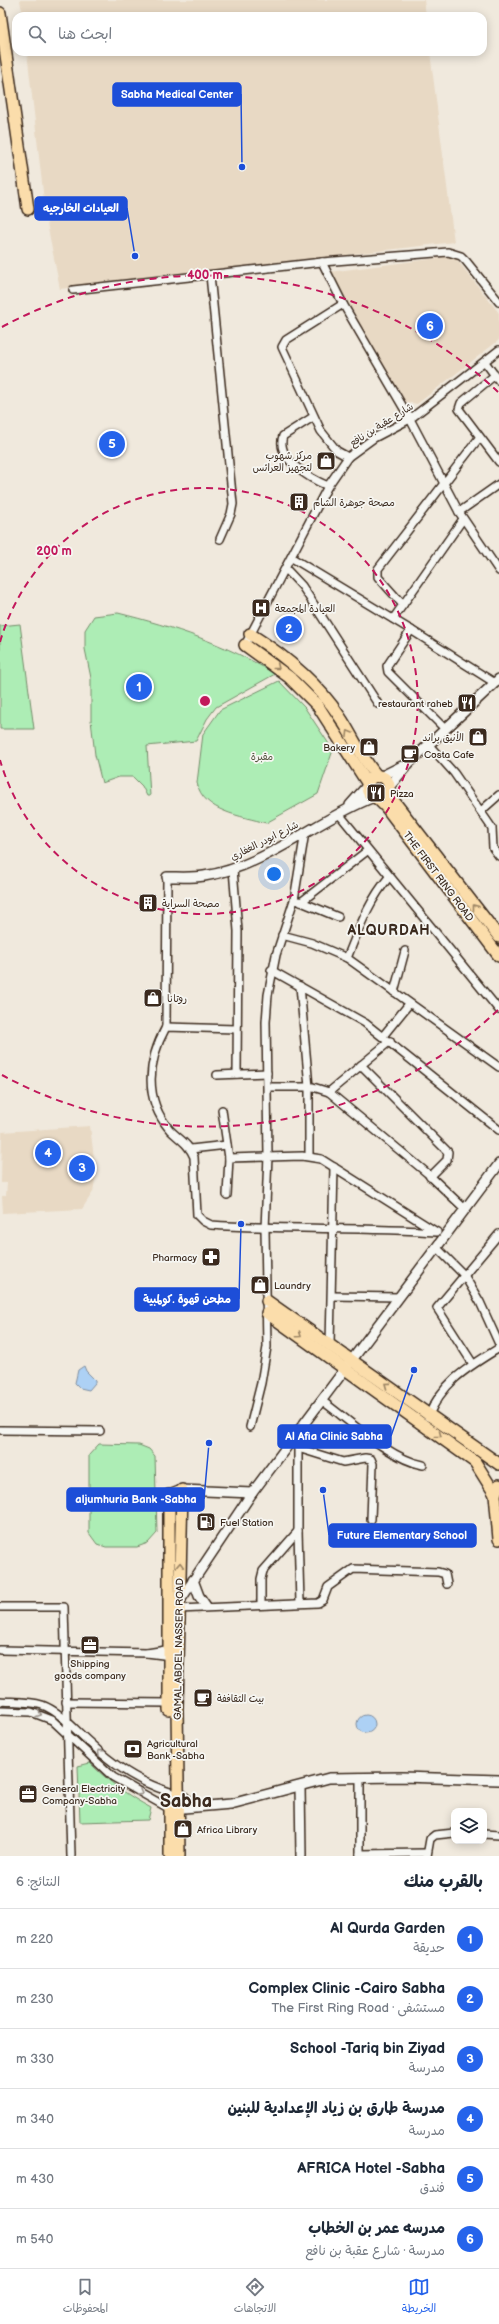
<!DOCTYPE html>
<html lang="ar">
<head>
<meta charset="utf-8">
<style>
	body { margin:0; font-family:"Balsamiq Sans","Playpen Sans Arabic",sans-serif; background:#f2f2f3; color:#1f2937; direction:rtl }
	.controls { position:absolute; right:12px; bottom:12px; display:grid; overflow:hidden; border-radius:8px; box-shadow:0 2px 10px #0003 }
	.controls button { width:36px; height:36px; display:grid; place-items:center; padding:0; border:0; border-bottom:1px solid #e0e1e3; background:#fff; color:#1f2937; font:20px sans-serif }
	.you { position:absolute; left:274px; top:874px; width:14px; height:14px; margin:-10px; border:3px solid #fff; border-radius:50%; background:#1a73e8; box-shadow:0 0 0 6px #1a73e833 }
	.badge { display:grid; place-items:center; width:26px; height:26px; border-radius:50%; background:#2563eb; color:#fff; font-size:13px; font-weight:700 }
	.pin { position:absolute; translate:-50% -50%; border:2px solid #fff; box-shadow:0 1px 4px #0006 }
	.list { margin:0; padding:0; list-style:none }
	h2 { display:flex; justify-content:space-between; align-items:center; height:52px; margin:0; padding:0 16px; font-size:17px }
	h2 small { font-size:13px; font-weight:400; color:#747a83 }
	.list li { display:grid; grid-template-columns:26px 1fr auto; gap:12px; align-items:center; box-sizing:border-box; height:60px; padding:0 16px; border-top:1px solid #e0e1e3 }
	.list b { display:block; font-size:15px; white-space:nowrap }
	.list p { margin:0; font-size:13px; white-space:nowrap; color:#747a83 }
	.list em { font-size:13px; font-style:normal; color:#747a83 }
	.icon { flex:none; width:22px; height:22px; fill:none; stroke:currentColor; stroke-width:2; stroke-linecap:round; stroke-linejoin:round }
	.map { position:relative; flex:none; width:499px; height:1856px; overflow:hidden; direction:ltr }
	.search { position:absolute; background:#fff; box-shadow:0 2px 10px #0003; left:12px; right:12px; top:12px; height:44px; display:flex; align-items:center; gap:10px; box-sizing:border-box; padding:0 14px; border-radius:12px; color:#747a83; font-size:15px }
	.sheet { height:412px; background:#fff }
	nav { display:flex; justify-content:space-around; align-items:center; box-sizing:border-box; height:56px; border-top:1px solid #e0e1e3; background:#fff; font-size:11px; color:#747a83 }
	nav a { display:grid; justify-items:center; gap:2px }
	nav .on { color:#2563eb }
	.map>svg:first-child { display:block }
</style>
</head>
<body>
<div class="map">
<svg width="499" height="1856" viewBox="0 0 499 1856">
	<rect width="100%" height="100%" fill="#f0e9dd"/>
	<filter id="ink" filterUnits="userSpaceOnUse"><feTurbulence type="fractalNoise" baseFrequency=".025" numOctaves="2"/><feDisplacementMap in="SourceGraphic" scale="8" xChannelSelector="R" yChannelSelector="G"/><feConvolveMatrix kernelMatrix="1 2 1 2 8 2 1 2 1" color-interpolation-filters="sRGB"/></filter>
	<g filter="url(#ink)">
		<g fill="#e8d9c4">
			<polygon points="20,0 424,0 426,16 23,16"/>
			<polygon points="27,52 430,52 454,242 60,289 46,218"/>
			<polygon points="454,256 499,313 499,340 417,404 403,401 329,272"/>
			<polygon points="90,1126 96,1174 93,1192 82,1209 3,1213 2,1196 6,1196 7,1183 1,1183 2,1132"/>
		</g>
		<g fill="#adedb5" stroke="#748c6a">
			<path d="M 118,613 C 174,627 226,644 275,674 L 216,707 L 207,719 L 196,741 L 147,746 L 150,796 L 147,796 L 142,786 L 133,777 L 119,777 L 102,783 L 95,755 L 91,720 L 91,678 L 85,649 L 85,630 L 94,616 Z"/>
			<polygon points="20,624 34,729 0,729 0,626"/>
			<path d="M 279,681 L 305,708 L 333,750 L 318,794 L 266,823 C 242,816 203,812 197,783 L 203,734 L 220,710 Z"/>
			<polygon points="99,1444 139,1445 149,1449 155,1456 157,1533 148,1543 137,1547 106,1547 97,1544 89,1533 89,1455"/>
			<path d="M 90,1763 C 109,1782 127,1795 151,1808 L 148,1820 L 80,1822 L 78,1766 Z"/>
		</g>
		<g fill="#add1f5" stroke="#7f8e9f">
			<polygon points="84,1366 86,1371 95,1380 95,1383 89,1390 80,1388 75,1383 78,1370"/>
			<circle cx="366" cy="1724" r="9"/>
		</g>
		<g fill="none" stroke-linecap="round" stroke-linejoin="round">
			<g stroke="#3b2a1e" stroke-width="10">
				<g id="minor">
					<polyline points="322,262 343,304 410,419 459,512 499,571"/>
					<polyline points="210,275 233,504 231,514 220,539"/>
					<polyline points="73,290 322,262 448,252 461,256 466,261 499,302"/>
					<polyline points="343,304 286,340 282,347 321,431 337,451 348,457"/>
					<polyline points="485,362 499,381"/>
					<polyline points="495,375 461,403 459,409 499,462"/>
					<path d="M 313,417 L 283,436 C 275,459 311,479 328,486"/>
					<polyline points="459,512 499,484"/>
					<polyline points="292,558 411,630 495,683"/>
					<polyline points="286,569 302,586 378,704"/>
					<polyline points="403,605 378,577 378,569 479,438"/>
					<polyline points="393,619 463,519"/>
					<polyline points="411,630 387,666 388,672 445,729"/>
					<polyline points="245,645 328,486 348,457 374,438 410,419 499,350"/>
					<polyline points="429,745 454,773 492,828 493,848 499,856"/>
					<polyline points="481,811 499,795"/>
					<polyline points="339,814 499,1010"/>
					<polyline points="233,869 238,931 237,1074"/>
					<polyline points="299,901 338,917"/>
					<polyline points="301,902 367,851"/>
					<polyline points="282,935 312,943 347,958 499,1067"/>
					<path d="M 347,958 C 359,929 368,902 389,877"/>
					<polyline points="271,970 365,1023 499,1130"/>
					<polyline points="300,986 309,1087 309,1156"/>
					<polyline points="394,992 405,951"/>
					<polyline points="166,1027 167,877"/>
					<path d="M 236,1029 L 166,1027 C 148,1060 143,1099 170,1130 C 179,1139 189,1144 194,1157 L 197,1215 L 203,1221 L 211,1225 C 286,1230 362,1227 437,1232"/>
					<polyline points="383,1036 409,1004"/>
					<polyline points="361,1065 448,1152 447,1160 430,1177"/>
					<polyline points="217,1075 267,1073"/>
					<polyline points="268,1087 313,1087 329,1092 427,1173 465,1209"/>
					<polyline points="329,1092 390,1041"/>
					<polyline points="222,1110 229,1158 227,1195"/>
					<polyline points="191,1149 227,1145"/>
					<polyline points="229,1158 302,1156 321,1159 435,1231"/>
					<polyline points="436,1247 464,1275 480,1302 499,1344"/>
					<polyline points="332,1296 399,1297"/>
					<polyline points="330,1344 334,1167"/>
					<polyline points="473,1364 437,1308 499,1234"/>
					<path d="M 321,1400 C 349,1420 390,1459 423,1465"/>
					<path d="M 428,1417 C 443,1381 467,1368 499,1348"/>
					<polyline points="250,1427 261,1383 267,1347 265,1229 268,1156 266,1022 268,995 276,955 294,900 305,832"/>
					<polyline points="0,1430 100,1431"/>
					<polyline points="298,1448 343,1462 365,1458 371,1459 373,1464 371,1519"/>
					<polyline points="298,1531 300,1603"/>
					<polyline points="261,1604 261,1579 263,1571 298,1531 298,1432"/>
					<polyline points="0,1607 64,1607 71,1856"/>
					<polyline points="178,1609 318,1603 323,1600 328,1587 353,1569 438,1572 445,1574 447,1584"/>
					<polyline points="0,1650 147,1653 171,1656"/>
					<polyline points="147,1653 172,1649"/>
					<path d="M 0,1701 C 14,1702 29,1701 42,1705 C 61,1712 75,1730 90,1743 C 113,1765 138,1782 170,1792"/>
					<polyline points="66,1702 169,1703"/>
					<polyline points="0,1711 31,1712 52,1720 113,1777 170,1809"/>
					<polyline points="484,1834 499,1835"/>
					<polyline points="360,1854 427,1853"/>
					<polyline points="360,1856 360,1777"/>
					<polyline points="427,1856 430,1839 435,1835 454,1833"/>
				</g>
			</g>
			<g stroke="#3b2a1e" stroke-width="12">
				<g id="tertiary">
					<polyline points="380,777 402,766"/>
					<polyline points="389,787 409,763 499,679"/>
					<polyline points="350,805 367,786"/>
					<path d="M 167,877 C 179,877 192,878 204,876 C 266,867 317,819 374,797"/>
					<polyline points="169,1495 182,1490 252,1493"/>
					<polyline points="193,1580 199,1596 206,1606"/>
					<polyline points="179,1602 252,1493 499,1164"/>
					<polyline points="300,1787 301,1856"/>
					<polyline points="177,1790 187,1800 200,1806"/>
					<polyline points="172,1809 231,1804 329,1778 402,1777 499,1780"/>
				</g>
			</g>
			<g stroke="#3b2a1e" stroke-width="14">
				<g id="primary">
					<polyline points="0,13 28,209"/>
					<path d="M 250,634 C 285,656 317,682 340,717 C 353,736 362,760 378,777"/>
					<polyline points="245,645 289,677 318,706 368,784"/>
					<circle cx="378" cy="787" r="11"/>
					<polyline points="388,790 393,800 499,937"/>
					<polyline points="377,798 386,807 499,956"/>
					<polyline points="267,1301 499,1464"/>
					<polyline points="267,1313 475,1462 495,1494"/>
					<polyline points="499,1485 495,1494 499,1539"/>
					<polyline points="169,1495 169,1710"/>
					<polyline points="170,1797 170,1856"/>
					<polyline points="179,1856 177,1709 182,1490"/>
				</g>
			</g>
			<use href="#minor" stroke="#f6f6f2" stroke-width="7"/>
			<use href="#tertiary" stroke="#f6f6f2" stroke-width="9"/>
			<use href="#primary" stroke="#fbddab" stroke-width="11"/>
		</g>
		<defs><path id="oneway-chevron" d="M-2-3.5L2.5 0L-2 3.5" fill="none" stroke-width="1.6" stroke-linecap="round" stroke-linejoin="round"/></defs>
		<g stroke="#9b8464">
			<use href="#oneway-chevron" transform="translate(277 667) rotate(39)"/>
			<use href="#oneway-chevron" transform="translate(349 733) rotate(-121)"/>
			<use href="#oneway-chevron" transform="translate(475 907) rotate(-128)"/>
			<use href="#oneway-chevron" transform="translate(299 1335) rotate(35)"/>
			<use href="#oneway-chevron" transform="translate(387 1385) rotate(-144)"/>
			<use href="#oneway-chevron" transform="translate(439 1435) rotate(36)"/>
			<use href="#oneway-chevron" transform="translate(180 1565) rotate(-88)"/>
		</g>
		<g stroke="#989088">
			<use href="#oneway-chevron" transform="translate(39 1714) rotate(18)"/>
			<use href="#oneway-chevron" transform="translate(100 1752) rotate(-138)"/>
			<use href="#oneway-chevron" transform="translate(140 1793) rotate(29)"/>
		</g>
	</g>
	<g fill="none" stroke="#c2185b" stroke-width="2" stroke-dasharray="7 5">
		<path d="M0 642A213 213 0 1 1 0 760"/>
		<path d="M498 1010A426 426 0 0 1 2 1075M2 327A426 426 0 0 1 498 392"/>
	</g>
	<defs>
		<g id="shop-square" transform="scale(1)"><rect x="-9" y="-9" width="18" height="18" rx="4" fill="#3b2a1e" stroke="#f6f6f2"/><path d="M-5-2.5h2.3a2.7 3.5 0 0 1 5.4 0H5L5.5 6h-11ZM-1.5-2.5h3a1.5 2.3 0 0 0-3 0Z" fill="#fff"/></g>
		<g id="building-square" transform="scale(1)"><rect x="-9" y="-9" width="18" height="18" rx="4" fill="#3b2a1e" stroke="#f6f6f2"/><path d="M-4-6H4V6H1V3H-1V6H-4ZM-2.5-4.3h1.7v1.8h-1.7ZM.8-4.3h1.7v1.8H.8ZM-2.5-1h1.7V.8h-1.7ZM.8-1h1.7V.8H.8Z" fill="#fff"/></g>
		<g id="hospital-square" transform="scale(1)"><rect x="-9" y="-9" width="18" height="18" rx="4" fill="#3b2a1e" stroke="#f6f6f2"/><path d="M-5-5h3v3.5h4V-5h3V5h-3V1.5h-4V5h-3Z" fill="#fff"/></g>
		<g id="restaurant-square" transform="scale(1)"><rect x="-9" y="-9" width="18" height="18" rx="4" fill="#3b2a1e" stroke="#f6f6f2"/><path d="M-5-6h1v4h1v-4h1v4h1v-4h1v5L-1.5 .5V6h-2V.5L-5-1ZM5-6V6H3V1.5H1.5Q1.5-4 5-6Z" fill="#fff"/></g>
		<g id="cafe-square" transform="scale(1)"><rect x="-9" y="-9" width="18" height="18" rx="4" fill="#3b2a1e" stroke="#f6f6f2"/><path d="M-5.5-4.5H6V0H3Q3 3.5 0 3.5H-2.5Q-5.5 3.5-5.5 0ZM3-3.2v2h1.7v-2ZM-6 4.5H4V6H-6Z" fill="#fff"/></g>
		<g id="pharmacy-square" transform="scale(1)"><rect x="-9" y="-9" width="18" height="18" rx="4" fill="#3b2a1e" stroke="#f6f6f2"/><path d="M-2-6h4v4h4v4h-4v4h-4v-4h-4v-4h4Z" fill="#fff"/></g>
		<g id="fuel-square" transform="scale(1)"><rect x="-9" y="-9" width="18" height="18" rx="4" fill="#3b2a1e" stroke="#f6f6f2"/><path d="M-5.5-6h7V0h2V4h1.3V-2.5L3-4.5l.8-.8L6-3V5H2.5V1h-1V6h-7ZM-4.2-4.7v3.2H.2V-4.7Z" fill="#fff"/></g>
		<g id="office-square" transform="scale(1)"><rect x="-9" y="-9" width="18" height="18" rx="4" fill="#3b2a1e" stroke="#f6f6f2"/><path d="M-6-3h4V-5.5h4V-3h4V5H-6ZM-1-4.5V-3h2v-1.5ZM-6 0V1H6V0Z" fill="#fff"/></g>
		<g id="bank-square" transform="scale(1)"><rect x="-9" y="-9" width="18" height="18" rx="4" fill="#3b2a1e" stroke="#f6f6f2"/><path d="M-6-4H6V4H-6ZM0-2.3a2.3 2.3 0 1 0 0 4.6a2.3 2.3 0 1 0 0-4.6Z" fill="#fff"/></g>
	</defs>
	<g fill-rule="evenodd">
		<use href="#shop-square" x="326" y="461"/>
		<use href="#building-square" x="299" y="502"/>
		<use href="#hospital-square" x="261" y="608"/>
		<use href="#restaurant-square" x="467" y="703"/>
		<use href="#shop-square" x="478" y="737"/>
		<use href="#shop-square" x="369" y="747"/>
		<use href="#cafe-square" x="410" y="754"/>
		<use href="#restaurant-square" x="376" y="793"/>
		<use href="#building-square" x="148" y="903"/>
		<use href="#shop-square" x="153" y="998"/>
		<use href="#pharmacy-square" x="211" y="1257"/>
		<use href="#shop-square" x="260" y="1285"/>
		<use href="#fuel-square" x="206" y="1522"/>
		<use href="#office-square" x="90" y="1645"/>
		<use href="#cafe-square" x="203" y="1698"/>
		<use href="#bank-square" x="133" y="1749"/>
		<use href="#office-square" x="28" y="1794"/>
		<use href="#shop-square" x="183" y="1829"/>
	</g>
	<g text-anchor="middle" stroke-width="3.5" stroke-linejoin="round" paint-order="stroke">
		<g font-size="10" fill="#3b2a1e" stroke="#f6f6f2">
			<text transform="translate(381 424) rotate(-32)" y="4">شارع عقبة بن نافع</text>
			<text transform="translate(264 840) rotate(-27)" y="4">شارع ابودر الغفاري</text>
			<text transform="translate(439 876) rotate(53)" y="4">THE FIRST RING ROAD</text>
			<text transform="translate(178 1649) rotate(-89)" y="4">GAMAL ABDEL NASSER ROAD</text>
		</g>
		<g font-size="10" fill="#3b2a1e" stroke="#f6f6f2" text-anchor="start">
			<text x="312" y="459" text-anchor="end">مركز شهوب<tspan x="312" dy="12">لتجهيز العرائس</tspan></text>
			<text x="313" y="506">مصحة جوهرة الشام</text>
			<text x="275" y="612">العيادة المجمعة</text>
			<text x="453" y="707" text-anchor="end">restaurant raheb</text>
			<text x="464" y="741" text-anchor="end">الأنيق براند</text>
			<text x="355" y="751" text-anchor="end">Bakery</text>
			<text x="424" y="758">Costa Cafe</text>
			<text x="390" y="797">Pizza</text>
			<text x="162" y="907">مصحة السراية</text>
			<text x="167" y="1002">روتانا</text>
			<text x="197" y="1261" text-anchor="end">Pharmacy</text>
			<text x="274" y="1289">Laundry</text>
			<text x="220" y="1526">Fuel Station</text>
			<text x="90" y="1667" text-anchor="middle">Shipping<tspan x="90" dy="12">goods company</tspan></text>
			<text x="217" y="1702">بيت الثقاففة</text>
			<text x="147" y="1747">Agricultural<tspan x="147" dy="12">Bank -Sabha</tspan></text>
			<text x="42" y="1792">General Electricity<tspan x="42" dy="12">Company-Sabha</tspan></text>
			<text x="197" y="1833">Africa Library</text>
		</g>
		<g font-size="10" fill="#52513c" stroke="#f6f6f2">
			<text x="262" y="760">مقبرة</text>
		</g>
		<g font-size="14" font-weight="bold" letter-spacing="1" fill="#3b2a1e" stroke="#f6f6f2">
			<text x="389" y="935">ALQURDAH</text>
		</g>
		<g font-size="18" font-weight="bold" fill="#3b2a1e" stroke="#f6f6f2">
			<text x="186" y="1807">Sabha</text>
		</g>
	</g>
	<circle cx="205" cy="701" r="6" fill="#c2185b" stroke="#f6f6f2" stroke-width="2"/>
	<g font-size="12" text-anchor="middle" font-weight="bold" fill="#c2185b" stroke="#f6f6f2" stroke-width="3.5" stroke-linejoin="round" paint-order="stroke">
		<text x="205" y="279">400 m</text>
		<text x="54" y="555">200 m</text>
	</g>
	<path fill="none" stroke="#1d4ed8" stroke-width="1.5" d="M242 167L241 94M135 256L127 208M241 1224L239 1299M414 1370L391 1436M209 1443L204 1499M323 1490L329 1535"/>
	<g fill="#1d4ed8" stroke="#f6f6f2" stroke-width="1.5">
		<circle cx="242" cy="167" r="4"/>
		<circle cx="135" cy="256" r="4"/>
		<circle cx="241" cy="1224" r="4"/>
		<circle cx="414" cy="1370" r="4"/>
		<circle cx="209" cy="1443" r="4"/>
		<circle cx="323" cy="1490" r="4"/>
	</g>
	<g fill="#1d4ed8" stroke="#1d4ed8" stroke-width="1.5">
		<rect x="113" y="83" width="128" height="23" rx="4"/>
		<rect x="35" y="197" width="92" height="23" rx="4"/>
		<rect x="135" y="1288" width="104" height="23" rx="4"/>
		<rect x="278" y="1425" width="113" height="23" rx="4"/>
		<rect x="67" y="1488" width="137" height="23" rx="4"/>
		<rect x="329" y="1524" width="147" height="23" rx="4"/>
	</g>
	<g font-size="11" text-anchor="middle" font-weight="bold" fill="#fff">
		<text x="177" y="98">Sabha Medical Center</text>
		<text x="81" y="212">العيادات الخارجيه</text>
		<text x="187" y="1303">مطحن قهوة .كولمبية</text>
		<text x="334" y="1440">Al Afia Clinic Sabha</text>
		<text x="136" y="1503">aljumhuria Bank -Sabha</text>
		<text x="402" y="1539">Future Elementary School</text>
	</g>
</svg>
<div class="controls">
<button><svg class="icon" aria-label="layers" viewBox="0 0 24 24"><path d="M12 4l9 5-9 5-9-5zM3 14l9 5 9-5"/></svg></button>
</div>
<div class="you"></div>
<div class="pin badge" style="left:139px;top:687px">1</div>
<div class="pin badge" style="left:289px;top:629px">2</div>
<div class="pin badge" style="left:82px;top:1168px">3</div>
<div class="pin badge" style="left:48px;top:1153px">4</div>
<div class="pin badge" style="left:112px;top:444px">5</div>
<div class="pin badge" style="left:430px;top:326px">6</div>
<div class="search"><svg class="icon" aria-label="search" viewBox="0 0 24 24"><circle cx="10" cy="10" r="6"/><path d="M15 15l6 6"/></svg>ابحث هنا</div>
</div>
<section class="sheet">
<h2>بالقرب منك<small>النتائج: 6</small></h2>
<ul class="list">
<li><span class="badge">1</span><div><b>Al Qurda Garden</b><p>حديقة</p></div><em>220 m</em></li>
<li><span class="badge">2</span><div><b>Complex Clinic -Cairo Sabha</b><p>مستشفى · The First Ring Road</p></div><em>230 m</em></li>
<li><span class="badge">3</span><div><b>School -Tariq bin Ziyad</b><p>مدرسة</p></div><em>330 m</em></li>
<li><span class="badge">4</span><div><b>مدرسة طارق بن زياد الإعدادية للبنين</b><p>مدرسة</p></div><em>340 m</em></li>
<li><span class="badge">5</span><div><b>AFRICA Hotel -Sabha</b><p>فندق</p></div><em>430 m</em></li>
<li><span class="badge">6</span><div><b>مدرسه عمر بن الخطاب</b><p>مدرسة · شارع عقبة بن نافع</p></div><em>540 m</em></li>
</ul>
</section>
<nav>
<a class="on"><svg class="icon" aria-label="map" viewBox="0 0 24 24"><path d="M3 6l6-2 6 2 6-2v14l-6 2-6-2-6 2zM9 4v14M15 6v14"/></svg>الخريطة</a>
<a><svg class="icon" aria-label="directions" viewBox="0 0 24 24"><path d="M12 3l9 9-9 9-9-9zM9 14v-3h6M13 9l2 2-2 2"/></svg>الاتجاهات</a>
<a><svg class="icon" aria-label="saved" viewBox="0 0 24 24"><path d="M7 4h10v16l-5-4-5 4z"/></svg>المحفوظات</a>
</nav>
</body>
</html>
